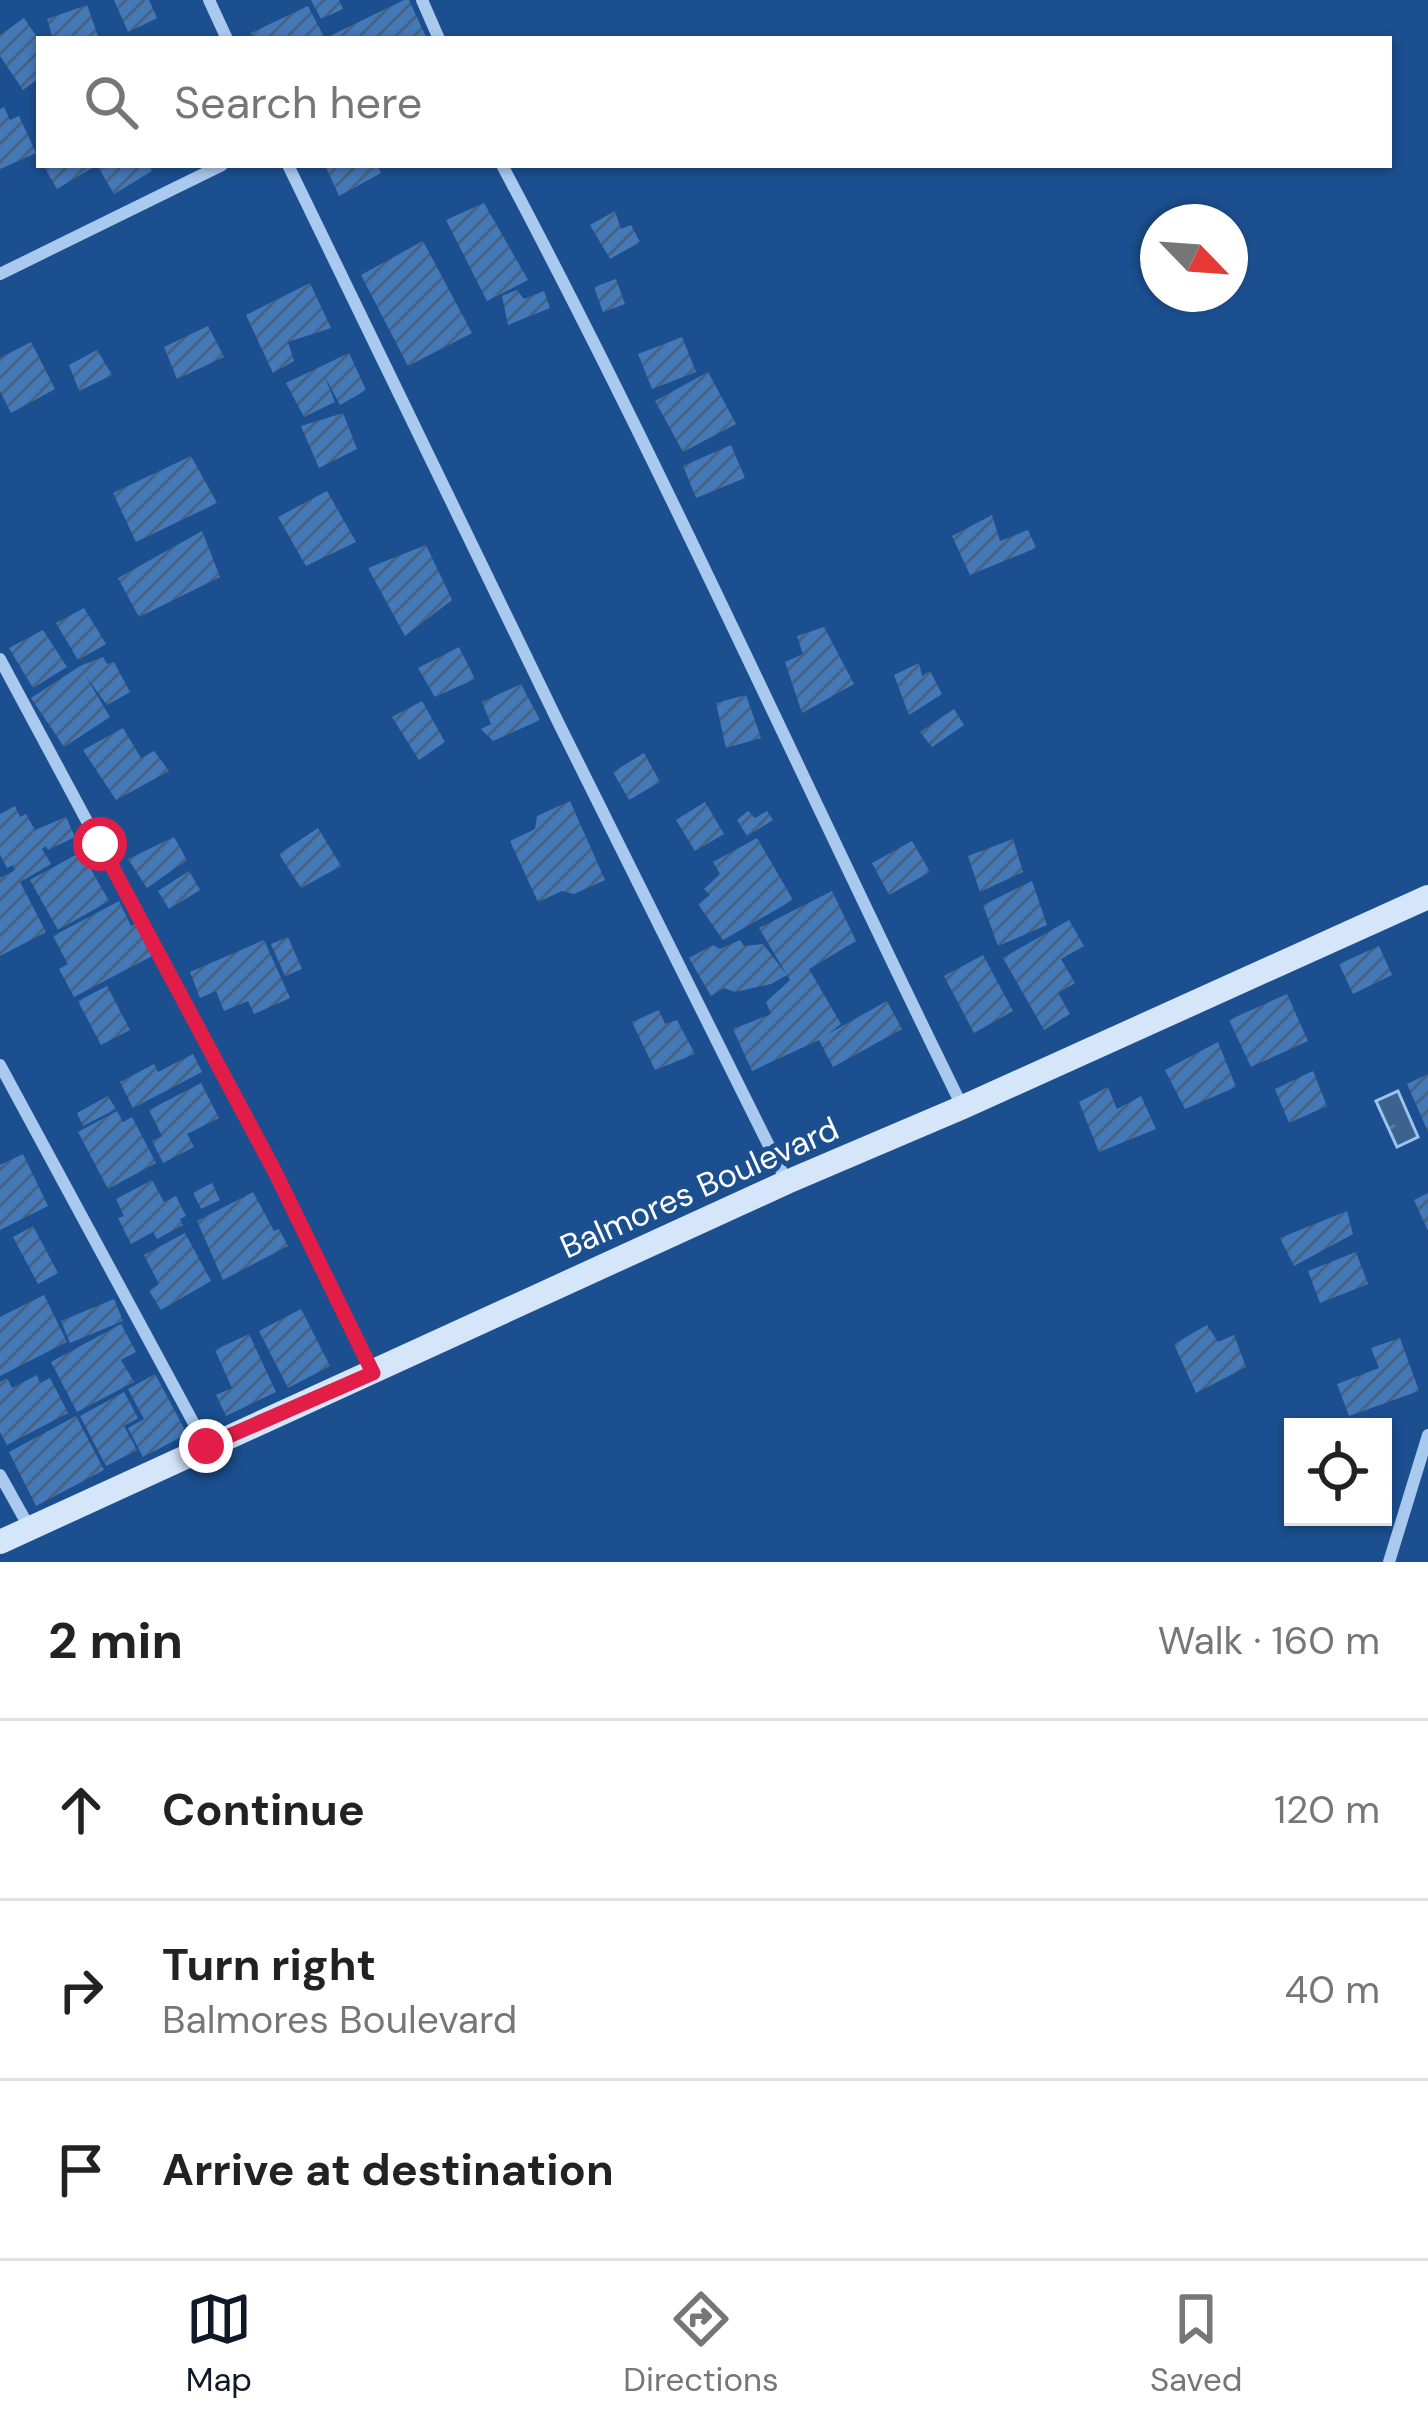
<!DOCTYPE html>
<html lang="en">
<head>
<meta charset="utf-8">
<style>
	body { margin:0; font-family:"DM Sans",sans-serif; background:#f2f2f2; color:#222 }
	.controls { position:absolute; right:36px; bottom:36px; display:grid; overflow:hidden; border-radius:0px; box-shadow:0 3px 9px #0004 }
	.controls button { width:108px; height:108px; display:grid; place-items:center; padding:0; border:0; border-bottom:3px solid #e0e0e0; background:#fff; color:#222; font:60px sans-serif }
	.compass { position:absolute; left:1140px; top:204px; width:108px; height:108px; border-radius:50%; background:#fff; box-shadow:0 3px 9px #0004; rotate:115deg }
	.stop { position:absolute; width:36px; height:36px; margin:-27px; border:9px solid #e11d48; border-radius:50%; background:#fff }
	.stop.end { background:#e11d48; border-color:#fff; box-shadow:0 3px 12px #0008 }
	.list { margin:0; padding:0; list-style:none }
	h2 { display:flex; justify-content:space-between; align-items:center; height:156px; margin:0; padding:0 48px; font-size:51px }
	h2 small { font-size:39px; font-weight:400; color:#767676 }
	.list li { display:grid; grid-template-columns:78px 1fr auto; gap:36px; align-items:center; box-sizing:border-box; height:180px; padding:0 48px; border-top:3px solid #e0e0e0 }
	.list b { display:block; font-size:45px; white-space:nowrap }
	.list p { margin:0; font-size:39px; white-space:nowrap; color:#767676 }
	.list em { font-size:39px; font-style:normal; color:#767676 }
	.icon { flex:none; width:66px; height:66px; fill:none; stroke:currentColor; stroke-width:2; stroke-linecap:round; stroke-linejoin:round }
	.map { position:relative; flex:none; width:1428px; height:1562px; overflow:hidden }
	.search { position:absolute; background:#fff; box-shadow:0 3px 9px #0004; left:36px; right:36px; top:36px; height:132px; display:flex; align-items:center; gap:30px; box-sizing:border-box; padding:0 42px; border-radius:0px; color:#767676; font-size:45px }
	.sheet { height:696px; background:#fff }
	nav { display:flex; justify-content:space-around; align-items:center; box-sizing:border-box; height:168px; border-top:3px solid #e0e0e0; background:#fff; font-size:33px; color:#767676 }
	nav a { display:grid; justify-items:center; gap:6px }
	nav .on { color:#111827 }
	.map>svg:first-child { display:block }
</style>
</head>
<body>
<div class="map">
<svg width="1428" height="1562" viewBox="0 0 1428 1562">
	<defs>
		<pattern id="water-ripples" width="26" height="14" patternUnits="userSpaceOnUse" patternTransform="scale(3)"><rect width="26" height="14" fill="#3c6290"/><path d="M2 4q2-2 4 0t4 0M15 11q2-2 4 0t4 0" fill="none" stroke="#597aa1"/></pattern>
		<pattern id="building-hatch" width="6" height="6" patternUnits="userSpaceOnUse" patternTransform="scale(3)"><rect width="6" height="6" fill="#4478b7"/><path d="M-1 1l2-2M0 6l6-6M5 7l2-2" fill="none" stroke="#486282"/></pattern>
	</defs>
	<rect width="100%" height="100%" fill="#1b4f8f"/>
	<polygon fill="url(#water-ripples)" stroke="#9cc4f0" stroke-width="3" points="1398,1091 1418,1137 1397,1147 1376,1101"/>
	<g fill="url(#building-hatch)">
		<polygon points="114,0 149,0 157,18 128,32"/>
		<polygon points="311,0 339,0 343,9 321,19"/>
		<polygon points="404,0 409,0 427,39 334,39 332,35"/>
		<polygon points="87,5 99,39 53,39 47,19"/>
		<polygon points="308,6 325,39 254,39 251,33"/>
		<polygon points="24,18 39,40 39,78 23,90 0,56 0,35"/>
		<polygon points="4,107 10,120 19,116 36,153 0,169 0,109"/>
		<polygon points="43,165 149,165 152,171 114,194 97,165 57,189"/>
		<polygon points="325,165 377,165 381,173 339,196"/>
		<polygon points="484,203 528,280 487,301 446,220"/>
		<polygon points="615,211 621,229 631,225 640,242 610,259 590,225"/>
		<polygon points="423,241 472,333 408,366 361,275"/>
		<polygon points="616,279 625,304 603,312 594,287"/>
		<polygon points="310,283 331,328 288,342 294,361 273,373 246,315"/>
		<polygon points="517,290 524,299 544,291 550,308 508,325 502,296"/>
		<polygon points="208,326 224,357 177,379 164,347"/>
		<polygon points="682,337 696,372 652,389 638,354"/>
		<polygon points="31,342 55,389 11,413 0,391 0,358"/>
		<polygon points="97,350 112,375 79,391 69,365"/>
		<polygon points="349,353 366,390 340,405 324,375 335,402 304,417 286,383"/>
		<polygon points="708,372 736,424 683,452 655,401"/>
		<polygon points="343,413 357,449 319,468 301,426"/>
		<polygon points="731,445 745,478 696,498 683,466"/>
		<polygon points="191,456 217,503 136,542 113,493"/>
		<polygon points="327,491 356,542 306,566 278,517"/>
		<polygon points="992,515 1000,541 1028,530 1036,548 970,575 952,536"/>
		<polygon points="202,531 220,577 139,617 118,578"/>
		<polygon points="426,545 452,600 405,636 368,568"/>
		<polygon points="84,608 106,644 78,660 56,623"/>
		<polygon points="824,627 854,684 802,713 785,662 803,654 797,636"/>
		<polygon points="43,630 67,667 33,688 9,648"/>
		<polygon points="459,647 475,679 435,697 418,668"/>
		<polygon points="103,657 107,664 114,662 130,692 107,705 85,675 110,717 64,747 31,698 80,666"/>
		<polygon points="919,663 922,676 930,671 942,694 909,715 894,675"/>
		<polygon points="521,684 540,720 493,741 481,729 491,724 482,702"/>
		<polygon points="746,695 761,738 726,748 716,703"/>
		<polygon points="422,701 445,742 419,760 392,717"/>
		<polygon points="954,709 964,725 932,747 920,732"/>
		<polygon points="123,728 141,758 154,751 169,771 116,800 83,750"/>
		<polygon points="644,753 660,782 629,800 613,772"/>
		<polygon points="570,801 605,880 574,894 562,891 538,902 510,841 535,829 537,816"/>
		<polygon points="705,802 724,834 695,851 676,820"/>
		<polygon points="15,806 20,817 26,814 35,830 66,817 75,837 48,850 46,846 42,849 51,864 20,882 46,932 0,956 0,878 15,870 13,865 7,868 0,855 0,814"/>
		<polygon points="748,811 755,818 767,811 773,820 747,836 737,820"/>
		<polygon points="318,828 341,866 301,888 279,854"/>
		<polygon points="174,837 187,860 147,888 128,859"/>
		<polygon points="757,838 793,900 723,940 698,904 710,895 704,889 720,874 713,862"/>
		<polygon points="1013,839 1023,872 980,892 968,856"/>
		<polygon points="912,841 930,872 889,895 872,863"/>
		<polygon points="81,852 109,901 58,930 30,880"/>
		<polygon points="189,871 200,890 169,909 158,891"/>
		<polygon points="1032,881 1047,925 998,946 983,905"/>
		<polygon points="832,891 856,941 809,969 841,1024 828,1034 887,1001 902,1029 833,1067 819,1040 752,1071 733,1029 771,1014 766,1002 790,980 787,975 771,984 735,992 724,988 711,996 689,958 713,945 720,949 740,940 744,946 763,944 787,975 759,928"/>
		<polygon points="119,901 131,926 137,923 154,955 74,997 59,969 68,964 53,936"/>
		<polygon points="1069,920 1084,946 1061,959 1075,983 1058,993 1070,1014 1044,1030 1003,958"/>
		<polygon points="288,937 302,969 285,976 271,944"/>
		<polygon points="264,940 290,998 254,1014 248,1001 224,1011 216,991 200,998 190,972"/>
		<polygon points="1379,946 1392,975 1353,994 1339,964"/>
		<polygon points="983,955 1013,1011 974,1033 944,976"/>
		<polygon points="107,986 130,1030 101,1045 78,1001"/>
		<polygon points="1287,994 1308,1041 1251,1067 1229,1020"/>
		<polygon points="659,1010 665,1024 677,1020 695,1054 655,1070 632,1022"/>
		<polygon points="1218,1042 1236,1087 1185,1109 1165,1070"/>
		<polygon points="193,1054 202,1072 133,1108 120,1082 154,1064 158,1072"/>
		<polygon points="1313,1071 1327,1106 1289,1123 1275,1089"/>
		<polygon points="1428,1074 1428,1132 1407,1084"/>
		<polygon points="201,1083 219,1118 187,1134 194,1147 163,1163 152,1141 162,1136 149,1110"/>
		<polygon points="1108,1087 1117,1109 1141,1096 1156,1129 1099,1152 1079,1102"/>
		<polygon points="108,1096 116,1109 83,1126 77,1113"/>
		<polygon points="117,1111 123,1122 132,1117 156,1163 108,1189 78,1132"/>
		<polygon points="23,1154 48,1206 0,1230 0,1165"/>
		<polygon points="152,1180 164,1202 176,1196 186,1216 180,1219 183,1225 157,1239 153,1232 131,1244 118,1218 124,1216 116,1199"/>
		<polygon points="212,1183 220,1200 201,1209 193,1193"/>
		<polygon points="253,1192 274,1231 279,1229 288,1246 223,1280 197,1221"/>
		<polygon points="1428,1193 1428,1231 1414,1200"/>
		<polygon points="1347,1211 1353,1234 1294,1266 1280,1238"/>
		<polygon points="33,1226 58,1273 38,1284 13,1237"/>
		<polygon points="185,1233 211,1281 161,1310 149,1291 159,1284 144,1255"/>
		<polygon points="1356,1252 1368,1284 1320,1303 1308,1271"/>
		<polygon points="44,1295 67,1342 0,1376 0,1317"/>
		<polygon points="114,1299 123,1321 70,1343 61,1321"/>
		<polygon points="301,1309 330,1366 288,1388 259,1331"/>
		<polygon points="121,1324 136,1352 121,1360 134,1382 77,1412 51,1362"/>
		<polygon points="1207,1325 1218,1342 1234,1335 1246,1367 1196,1393 1174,1344"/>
		<polygon points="249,1334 276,1392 226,1416 216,1395 232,1388 215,1350"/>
		<polygon points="1400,1338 1419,1391 1349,1416 1337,1384 1379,1368 1371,1348"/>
		<polygon points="155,1374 187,1434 143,1457 128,1428 144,1419 128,1389"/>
		<polygon points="37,1375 40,1383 50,1378 68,1413 7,1445 0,1432 0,1382 7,1378 12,1388"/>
		<polygon points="124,1392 138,1418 124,1426 137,1450 106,1466 80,1416"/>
		<polygon points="76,1416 104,1470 36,1506 9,1452"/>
	</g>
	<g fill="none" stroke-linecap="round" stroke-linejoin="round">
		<g stroke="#a9c9ee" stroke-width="12">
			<polyline points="209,0 227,39"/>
			<polyline points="422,0 439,39"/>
			<polyline points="288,165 559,724 787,1182"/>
			<path d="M 502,165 C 666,473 808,793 962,1106"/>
			<polyline points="0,274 222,165"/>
			<polyline points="0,659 274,1170 372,1372"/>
			<polyline points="0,1065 206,1446"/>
			<polyline points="0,1475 29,1527"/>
			<polyline points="1389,1562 1428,1435"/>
		</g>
		<polyline stroke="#d6e6fa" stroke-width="24" points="0,1542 787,1182 963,1107 1428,897"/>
	</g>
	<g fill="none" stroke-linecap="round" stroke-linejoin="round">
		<polyline stroke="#e11d48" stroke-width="15" points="100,844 274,1170 373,1373 206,1446"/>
	</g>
	<g text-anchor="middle" stroke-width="10" stroke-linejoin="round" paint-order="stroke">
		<g font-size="33" fill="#fff" stroke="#1b4f8f">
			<text transform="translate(699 1187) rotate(-24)" y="12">Balmores Boulevard</text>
		</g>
	</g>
</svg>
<div class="controls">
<button><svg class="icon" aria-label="locate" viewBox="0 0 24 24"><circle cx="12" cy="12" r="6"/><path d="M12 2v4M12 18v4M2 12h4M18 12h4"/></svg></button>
</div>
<svg class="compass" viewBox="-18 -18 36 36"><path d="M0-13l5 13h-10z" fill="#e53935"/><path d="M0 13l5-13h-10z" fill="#767676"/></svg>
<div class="stop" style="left:100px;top:844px"></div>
<div class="stop end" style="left:206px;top:1446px"></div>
<div class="search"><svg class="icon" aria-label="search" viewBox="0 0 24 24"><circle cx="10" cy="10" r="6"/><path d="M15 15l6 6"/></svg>Search here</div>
</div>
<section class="sheet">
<h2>2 min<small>Walk · 160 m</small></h2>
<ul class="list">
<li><svg class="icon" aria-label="ahead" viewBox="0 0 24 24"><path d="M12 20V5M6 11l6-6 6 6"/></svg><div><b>Continue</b></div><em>120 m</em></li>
<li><svg class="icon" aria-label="right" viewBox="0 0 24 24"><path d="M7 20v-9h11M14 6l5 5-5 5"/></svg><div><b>Turn right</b><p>Balmores Boulevard</p></div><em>40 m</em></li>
<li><svg class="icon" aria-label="arrive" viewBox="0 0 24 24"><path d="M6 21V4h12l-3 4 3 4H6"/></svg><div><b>Arrive at destination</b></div></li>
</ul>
</section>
<nav>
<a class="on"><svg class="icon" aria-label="map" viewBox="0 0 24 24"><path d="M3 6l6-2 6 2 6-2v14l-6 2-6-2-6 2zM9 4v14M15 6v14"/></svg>Map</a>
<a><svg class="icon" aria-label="directions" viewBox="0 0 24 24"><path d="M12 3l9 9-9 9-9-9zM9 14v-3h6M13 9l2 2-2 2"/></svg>Directions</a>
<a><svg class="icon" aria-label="saved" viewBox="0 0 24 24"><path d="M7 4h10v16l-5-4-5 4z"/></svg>Saved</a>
</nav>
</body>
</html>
